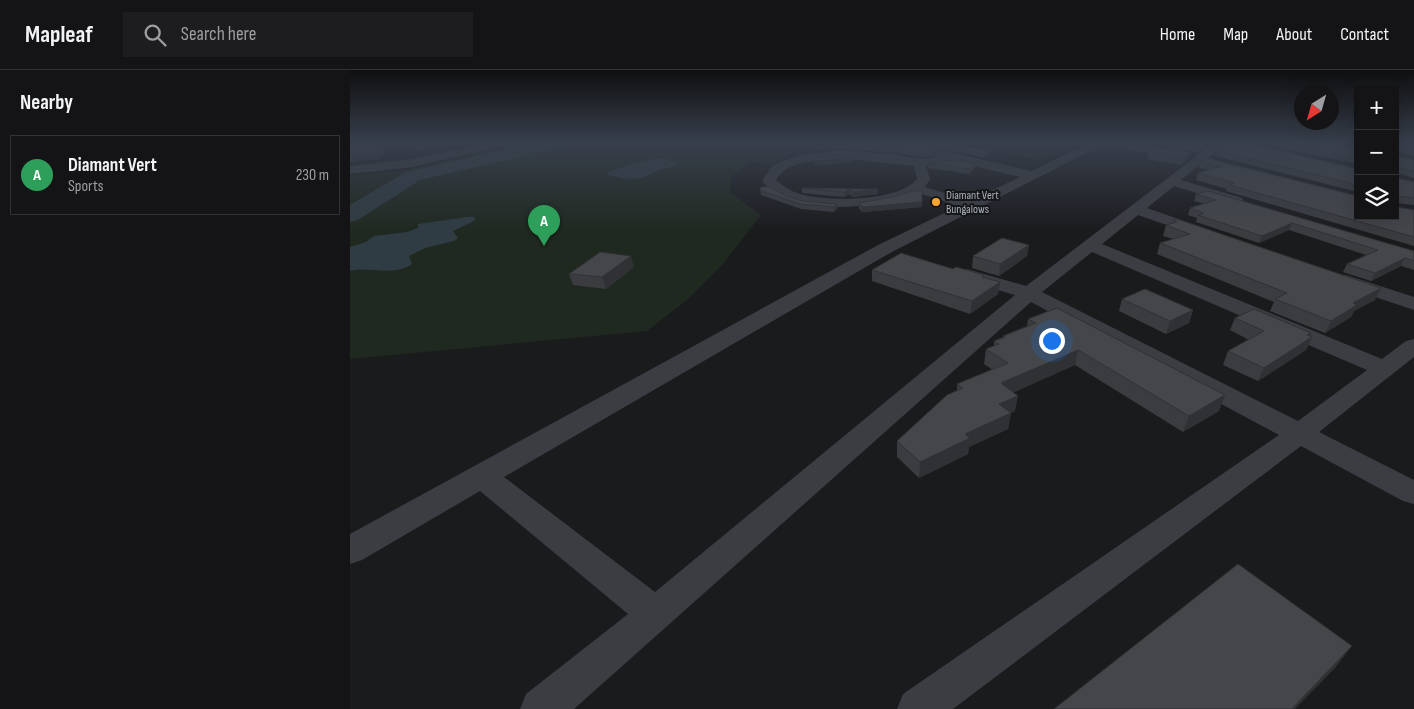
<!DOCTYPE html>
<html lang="en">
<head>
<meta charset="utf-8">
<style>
	body { margin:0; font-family:"Sofia Sans Condensed",sans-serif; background:#1d1d1f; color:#f1f3f6 }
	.controls { position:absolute; right:15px; top:15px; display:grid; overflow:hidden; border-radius:0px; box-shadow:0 5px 20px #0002 }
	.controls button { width:45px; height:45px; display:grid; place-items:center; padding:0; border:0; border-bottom:1px solid #333335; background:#141416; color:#f1f3f6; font:25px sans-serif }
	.compass { position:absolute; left:944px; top:15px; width:45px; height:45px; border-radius:50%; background:#141416; box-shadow:0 5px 20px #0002; rotate:217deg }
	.you { position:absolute; left:701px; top:270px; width:18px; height:18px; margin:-12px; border:4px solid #fff; border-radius:50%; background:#1a73e8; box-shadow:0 0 0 8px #1a73e833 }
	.badge { display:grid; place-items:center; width:32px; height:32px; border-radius:50%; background:#ffa530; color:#fff; font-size:16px; font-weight:700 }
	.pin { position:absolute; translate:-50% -41px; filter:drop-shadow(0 1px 2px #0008) }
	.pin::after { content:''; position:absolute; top:26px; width:18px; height:15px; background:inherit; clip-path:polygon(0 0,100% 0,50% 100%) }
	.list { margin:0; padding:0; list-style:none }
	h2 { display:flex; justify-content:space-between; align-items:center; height:65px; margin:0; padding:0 20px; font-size:21px }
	h2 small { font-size:16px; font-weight:400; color:#9d9ea1 }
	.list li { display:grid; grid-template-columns:32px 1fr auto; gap:15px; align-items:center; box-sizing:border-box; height:80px; margin:0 10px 10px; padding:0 10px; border:1px solid #333335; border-radius:0px }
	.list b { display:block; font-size:19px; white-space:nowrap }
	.list p { margin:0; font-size:16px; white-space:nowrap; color:#9d9ea1 }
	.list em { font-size:16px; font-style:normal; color:#9d9ea1 }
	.icon { flex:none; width:28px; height:28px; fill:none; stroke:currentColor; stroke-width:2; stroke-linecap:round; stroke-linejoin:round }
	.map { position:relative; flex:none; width:1064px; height:639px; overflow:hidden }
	header { display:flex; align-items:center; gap:30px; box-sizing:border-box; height:70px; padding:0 25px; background:#141416; border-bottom:1px solid #333335 }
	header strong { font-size:24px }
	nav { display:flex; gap:28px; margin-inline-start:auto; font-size:18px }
	.search { width:350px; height:45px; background:#1d1d1f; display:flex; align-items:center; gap:12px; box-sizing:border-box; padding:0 18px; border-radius:0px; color:#9d9ea1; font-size:19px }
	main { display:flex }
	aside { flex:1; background:#141416 }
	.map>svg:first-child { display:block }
</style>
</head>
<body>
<header>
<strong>Mapleaf</strong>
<div class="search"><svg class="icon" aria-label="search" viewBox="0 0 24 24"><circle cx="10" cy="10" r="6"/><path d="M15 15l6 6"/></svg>Search here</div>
<nav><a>Home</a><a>Map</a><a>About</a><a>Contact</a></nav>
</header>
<main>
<aside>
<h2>Nearby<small></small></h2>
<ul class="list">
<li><span class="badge" style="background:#2e9e5b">A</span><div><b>Diamant Vert</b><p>Sports</p></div><em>230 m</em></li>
</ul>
</aside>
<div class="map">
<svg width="1064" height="639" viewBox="0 0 1064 639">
	<rect width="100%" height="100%" fill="#1a1b1d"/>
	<g fill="#202920">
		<polygon points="181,72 463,72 452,75 421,94 400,91 381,107 380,122 411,145 374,193 337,230 297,261 0,289 0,105 47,102"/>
		<polygon points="604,72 730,72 688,90"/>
	</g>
	<g fill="#2f3c43">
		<polygon points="305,89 316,89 326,92 328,95 306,101 293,108 274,109 258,105 259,102 281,94"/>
		<path d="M 117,147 L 125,147 L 124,151 L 103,161 L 108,168 L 104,171 L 75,178 L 59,186 L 62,194 C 44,207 20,196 0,201 L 0,177 L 16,172 L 24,166 L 57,162 L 68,158 L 68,154 Z"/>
	</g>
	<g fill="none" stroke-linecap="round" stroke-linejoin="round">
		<polygon fill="#2f3c43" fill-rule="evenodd" points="189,72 219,72 216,76 70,110 8,150 0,152 0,135 56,102"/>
		<g fill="#3b3d42" fill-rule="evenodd">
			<polygon points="144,72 164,72 158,75 62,97 0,104 0,96 62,89"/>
			<path d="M 742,72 L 772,72 L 831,80 L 837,84 L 831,88 L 752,75 L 540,183 L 154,407 L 305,522 L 665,225 L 610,209 L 608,205 L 610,201 L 617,199 L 676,216 L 865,72 L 877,72 L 831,110 L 892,128 L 894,131 L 892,134 L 882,134 L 824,116 L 797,138 L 860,160 L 862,163 L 860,166 L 848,166 L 788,145 L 752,174 L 1032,289 L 1056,271 L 1064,269 L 1064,287 L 969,362 L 1064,410 L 1064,434 L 1053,431 L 951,376 L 603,639 L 547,639 L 553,624 L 929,365 L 681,232 L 224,639 L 170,639 L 176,624 L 278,544 L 130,421 L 12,490 L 0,494 L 0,464 L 528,175 L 609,136 C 600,134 571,122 565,123 C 556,124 547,130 539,131 C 503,139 437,144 412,111 L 422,96 L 432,91 L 453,85 L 488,80 L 548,85 L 569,89 L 588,87 L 585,84 L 591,80 L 681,101 ZM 488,88 L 564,96 L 567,109 C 549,132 476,132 450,124 C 440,121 433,116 426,110 C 437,90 467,91 488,88 ZM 607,92 L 670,107 L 620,131 L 575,117 L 580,109 L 576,96 ZM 742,182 L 1017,300 L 948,351 L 692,222 Z"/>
			<polygon points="996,205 1064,227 1064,240 989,215 987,211 989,207"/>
		</g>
	</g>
	<g fill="#3a3c40">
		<polygon points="0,72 103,72 76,80 37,77 30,89 0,92"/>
		<polygon points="502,72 596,72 596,73 639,81 638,85 635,88 591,78 584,82 584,86 569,87 548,83 488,78 463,81 463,77"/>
		<polygon points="814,72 863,72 848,82 812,76"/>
		<polygon points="904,72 974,72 1008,78 1008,94"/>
		<polygon points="997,72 1008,72 1008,73"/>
		<polygon points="1045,72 1064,72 1064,86 1046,81 1046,86 1064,90 1064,108 1046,103 1047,108 1064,112 1064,135 1047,133 1047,137 1064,140 1064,176 876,121 877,119 846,110 848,103 859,100 849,98 851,92 856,88 1008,146"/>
		<polygon points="799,78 839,83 836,91 831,95 797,89"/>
		<polygon points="867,80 1008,99 1008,122 865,86"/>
		<polygon points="579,93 625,98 619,104 578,98"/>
		<polygon points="452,118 500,119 500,124 494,127 452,123"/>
		<polygon points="500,119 528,119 528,124 502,127 500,124"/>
		<polygon points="410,120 453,131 487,134 487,139 484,142 451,139 411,125"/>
		<polygon points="846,124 1064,181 1064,200 1051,196 1021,211 993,202 997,194 1016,185 939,160 909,173 846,152 847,148 838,145 840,138 855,134 844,131"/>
		<polygon points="509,133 572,137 512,142 509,138"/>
		<polygon points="823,150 1025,230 1004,241 1001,247 975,263 920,241 924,232 807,184 810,173 823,169 813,166 816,155 822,153"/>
		<polygon points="679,175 677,186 649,206 622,198 623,186"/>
		<polygon points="284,197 256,219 223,215 219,204"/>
		<polygon points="603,199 650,212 648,224 620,244 522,211 522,200"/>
		<polygon points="772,229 843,240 839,253 816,264 769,241"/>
		<polygon points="885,248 961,263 960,266 962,267 956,280 908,311 873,295 878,281 899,270 880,260"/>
		<polygon points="678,249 869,341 833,362 725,295 663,322 665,341 661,343 658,359 619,377 618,384 569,408 547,387 547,371 607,320 607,314 643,300 634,294 636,279 644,276 644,271 652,268 653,266 677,256"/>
	</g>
	<g fill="#303134">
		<polygon points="33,72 35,72 37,77 30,89 0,92 0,84"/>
		<polygon points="77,72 103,72 76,80 73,73"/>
		<polygon points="593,72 596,72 596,73 592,74 591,78 584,82 584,86 569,87 569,83 584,78"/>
		<polygon points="857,72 863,72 848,82 850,76"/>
		<polygon points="488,74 488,78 463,81 463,77"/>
		<polygon points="639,81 638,85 635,88 635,84"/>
		<polygon points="839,83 836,91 831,95 833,87"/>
		<polygon points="504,87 504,92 465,96 465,91"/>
		<polygon points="625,94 625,98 619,104 619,99"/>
		<polygon points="500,119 500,124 494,127 494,122"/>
		<polygon points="528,119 528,124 502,127 502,122"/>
		<polygon points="572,132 572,137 512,142 512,137"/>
		<polygon points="487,134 487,139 484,142 484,137"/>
		<polygon points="942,153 939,160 909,173 912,166"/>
		<polygon points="679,175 677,186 649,206 650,194"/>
		<polygon points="281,186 284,197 256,219 252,207"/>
		<polygon points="1055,188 1051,196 1021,211 1025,203"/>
		<polygon points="650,212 648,224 620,244 622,231"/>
		<polygon points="1031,218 1025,230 1004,241 1001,247 975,263 981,251 1003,233"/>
		<polygon points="843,240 839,253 816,264 820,251"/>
		<polygon points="961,263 958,270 962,267 956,280 908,311 914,298"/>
		<polygon points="728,280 725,295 649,329 651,313"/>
		<polygon points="875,325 869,341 833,362 839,346"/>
		<polygon points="668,326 665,341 661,343 658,359 619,377 618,384 569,408 570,392 615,364 649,334"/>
		<polygon points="1002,576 985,598 945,639 942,639"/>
	</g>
	<g fill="#44464a" stroke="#303134">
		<polygon points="0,72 33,72 26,81 0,84"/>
		<polygon points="58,72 77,72 73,73"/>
		<polygon points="502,72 593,72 591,73 639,81 635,84 592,74 584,78 584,81 569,83 548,79 488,74 463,77"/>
		<polygon points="818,72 857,72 850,76"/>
		<polygon points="876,72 893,72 1008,99 1008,115 867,80"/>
		<polygon points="932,72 974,72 1008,78 1008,88"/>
		<polygon points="1045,72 1064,72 1064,80 1048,76 1046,77 1046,86 1064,90 1064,101 1048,97 1046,99 1047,108 1064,112 1064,128 1047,126 1047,137 1064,140 1064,167 879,115 884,113 848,103 872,96 851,92 856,88 1008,126 1008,146 1045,146"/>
		<polygon points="802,77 839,83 833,87 799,81 802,79 799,78"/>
		<polygon points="488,86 504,87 465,91 464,88"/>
		<polygon points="607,90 625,94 619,99 579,93"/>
		<polygon points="411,117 420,117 436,126 453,131 487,134 484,137 450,134 410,120"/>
		<polygon points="452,118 500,119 494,122"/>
		<polygon points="500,119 528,119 502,122"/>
		<polygon points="562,121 572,121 572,132 512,137 509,133 542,127"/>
		<polygon points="858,121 1064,181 1064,191 1055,188 1025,203 997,194 1028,180 942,153 912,166 848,145 854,143 840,138 866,130 846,124"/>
		<polygon points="827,149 1031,218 1003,233 1007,235 981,251 925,229 937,223 810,173 840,164 816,155 827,152 823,150"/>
		<polygon points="652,168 679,175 650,194 623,186"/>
		<polygon points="250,182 281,186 252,207 219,204"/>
		<polygon points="551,183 603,199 606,197 634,205 632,207 650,212 622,231 522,200"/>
		<polygon points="795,219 843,240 820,251 772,229"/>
		<polygon points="707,238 875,325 839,346 728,280 651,313 668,326 649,334 661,343 615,364 620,368 570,392 547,371 597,325 613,318 607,314 658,293 636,279 649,274 644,271 655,267 653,266 686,253 678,249"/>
		<polygon points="904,239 961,263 957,265 962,267 914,298 878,281 914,261 885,248"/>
		<polygon points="888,494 1002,576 942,639 704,639"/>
	</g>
	<linearGradient id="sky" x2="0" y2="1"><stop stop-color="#0e0f10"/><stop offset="0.45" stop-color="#383f4c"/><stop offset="1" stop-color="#383f4c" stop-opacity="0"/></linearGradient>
	<rect width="1064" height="161" fill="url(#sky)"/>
	<circle fill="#ffa530" stroke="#151618" stroke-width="2" cx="586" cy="132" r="5"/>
	<g text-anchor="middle" stroke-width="4" stroke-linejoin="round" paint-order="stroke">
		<g font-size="12" fill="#acb3bd" stroke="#151618" text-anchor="start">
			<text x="596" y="129">Diamant Vert<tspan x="596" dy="14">Bungalows</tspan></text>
		</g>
	</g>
</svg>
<div class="controls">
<button>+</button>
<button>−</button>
<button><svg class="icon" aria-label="layers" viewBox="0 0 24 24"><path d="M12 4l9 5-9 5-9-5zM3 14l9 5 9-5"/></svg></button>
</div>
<svg class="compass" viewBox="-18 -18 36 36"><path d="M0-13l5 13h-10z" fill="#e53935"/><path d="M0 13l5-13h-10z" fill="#9d9ea1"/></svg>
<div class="you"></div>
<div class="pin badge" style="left:194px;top:176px;background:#2e9e5b">A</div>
</div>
</main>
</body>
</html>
